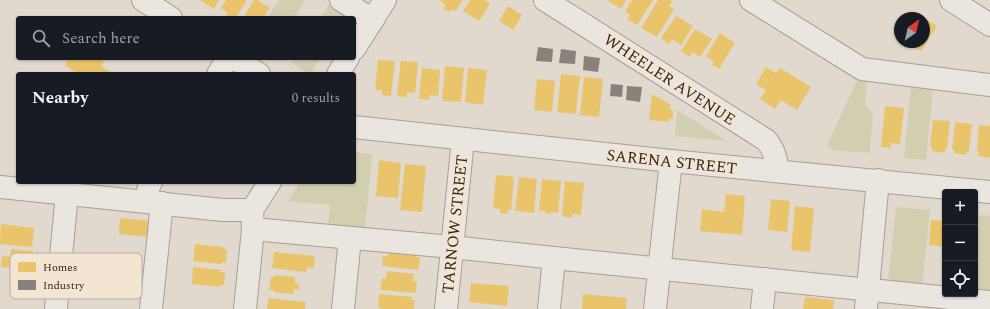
<!DOCTYPE html>
<html lang="en">
<head>
<meta charset="utf-8">
<style>
	body { margin:0; font-family:Spectral,serif; background:#20242c; color:#f1f3f6 }
	.controls { position:absolute; right:12px; bottom:12px; display:grid; overflow:hidden; border-radius:4px; box-shadow:0 1px 3px #0004 }
	.controls button { width:36px; height:36px; display:grid; place-items:center; padding:0; border:0; border-bottom:1px solid #363941; background:#171b24; color:#f1f3f6; font:20px sans-serif }
	.compass { position:absolute; left:894px; top:12px; width:36px; height:36px; border-radius:50%; background:#171b24; box-shadow:0 1px 3px #0004; rotate:34deg }
	.list { margin:0; padding:0; list-style:none }
	h2 { display:flex; justify-content:space-between; align-items:center; height:52px; margin:0; padding:0 16px; font-size:17px }
	h2 small { font-size:13px; font-weight:400; color:#9ea1a6 }
	.icon { flex:none; width:22px; height:22px; fill:none; stroke:currentColor; stroke-width:2; stroke-linecap:round; stroke-linejoin:round }
	.map { position:relative; flex:none; width:990px; height:309px; overflow:hidden }
	.search { position:absolute; background:#171b24; box-shadow:0 1px 3px #0004; left:16px; top:16px; width:340px; height:44px; display:flex; align-items:center; gap:10px; box-sizing:border-box; padding:0 14px; border-radius:4px; color:#9ea1a6; font-size:15px }
	.panel { position:absolute; background:#171b24; box-shadow:0 1px 3px #0004; left:16px; top:72px; width:340px; height:112px; border-radius:4px }
	.map>svg:first-child { display:block }
</style>
</head>
<body>
<div class="map">
<svg width="990" height="309" viewBox="0 0 990 309">
	<rect width="100%" height="100%" fill="#e1d9cd"/>
	<g fill="#d2cfb1">
		<polygon points="279,0 305,0 294,18 267,18"/>
		<polygon points="330,3 348,15 346,18 320,18"/>
		<polygon points="295,58 321,58 311,74 309,74 292,63"/>
		<polygon points="857,80 867,81 865,104 873,113 870,153 832,150 827,146"/>
		<polygon points="911,87 933,89 926,160 904,158"/>
		<polygon points="677,110 727,141 675,136"/>
		<polygon points="354,152 372,154 365,229 328,226 330,205 288,201 300,182 354,182"/>
		<polygon points="896,207 930,210 922,286 888,283"/>
		<polygon points="977,215 990,216 990,291 975,290 975,239"/>
	</g>
	<g fill="#e9c46a">
		<polygon points="200,0 219,0 214,9"/>
		<polygon points="226,0 247,0 236,18 225,17 228,13 221,8"/>
		<polygon points="254,0 257,0 270,8 263,18 243,18"/>
		<polygon points="439,0 463,0 456,11 452,9 450,12 443,8 446,5"/>
		<polygon points="470,0 484,0 490,4 479,21 463,11"/>
		<polygon points="607,0 626,0 621,9"/>
		<polygon points="632,0 653,0 637,25 627,19 630,15 625,11"/>
		<polygon points="658,0 671,0 673,1 669,6 674,9 657,37 641,28"/>
		<polygon points="508,6 522,15 513,30 499,21"/>
		<polygon points="676,16 693,26 681,45 672,39 669,44 661,38"/>
		<polygon points="921,16 937,26 921,51 907,42 924,42 924,18 920,18"/>
		<polygon points="695,29 712,39 700,57 692,52 690,57 681,51"/>
		<polygon points="720,33 735,43 719,69 712,65 714,62 706,56"/>
		<polygon points="69,58 98,58 104,61 101,66 110,72 109,74 78,74 65,65"/>
		<polygon points="378,60 395,61 391,96 382,95 382,90 375,90"/>
		<polygon points="401,61 418,62 415,93 407,92 407,97 397,96"/>
		<polygon points="445,66 464,68 461,102 442,101"/>
		<polygon points="766,67 776,73 780,68 811,87 797,110 781,100 775,109 760,99 766,90 756,84"/>
		<polygon points="422,68 440,70 438,96 429,95 429,100 419,99"/>
		<polygon points="468,68 487,70 483,105 465,102"/>
		<polygon points="561,74 580,76 576,114 557,112"/>
		<polygon points="584,77 603,79 599,117 580,115"/>
		<polygon points="537,79 555,81 552,112 534,110"/>
		<polygon points="652,94 670,104 670,109 673,110 673,119 669,118 669,122 649,120"/>
		<polygon points="885,106 904,108 900,144 891,143 891,148 881,147"/>
		<polygon points="933,120 950,121 947,149 945,149 945,153 932,151 932,147 930,147"/>
		<polygon points="955,122 972,124 969,151 967,151 966,155 954,153 954,149 952,149"/>
		<polygon points="979,125 990,126 990,158 978,156 979,152 977,152"/>
		<polygon points="379,160 401,163 398,198 376,196"/>
		<polygon points="405,164 426,166 422,212 400,210"/>
		<polygon points="496,175 514,177 511,210 508,210 507,214 500,213 500,209 493,208"/>
		<polygon points="519,177 537,179 534,213 515,211"/>
		<polygon points="542,179 561,181 558,213 551,212 551,214 545,213 545,211 539,211"/>
		<polygon points="565,181 584,183 581,215 572,214 572,218 562,216"/>
		<polygon points="726,194 745,196 742,235 700,231 702,209 724,212"/>
		<polygon points="771,199 790,201 787,232 768,230"/>
		<polygon points="795,206 814,208 810,252 791,250"/>
		<polygon points="120,218 151,221 149,237 119,234"/>
		<polygon points="931,220 945,221 945,247 929,245"/>
		<polygon points="1,224 34,228 32,247 0,244"/>
		<polygon points="195,244 223,247 223,249 227,249 226,263 222,262 221,264 193,261"/>
		<polygon points="388,248 416,251 416,257 420,257 418,270 382,266 383,256 388,257"/>
		<polygon points="11,249 33,251 33,257 34,258 33,270 1,267 2,256 10,257"/>
		<polygon points="274,252 315,256 314,268 307,267 306,272 272,268"/>
		<polygon points="193,267 221,270 220,272 225,272 224,285 219,285 219,287 192,284"/>
		<polygon points="387,271 414,274 413,281 417,282 416,293 380,290 382,278 386,279"/>
		<polygon points="275,275 295,277 295,283 299,284 299,290 294,289 294,294 274,292 274,290 269,290 271,277 275,277"/>
		<polygon points="471,283 509,286 507,306 469,302"/>
		<polygon points="379,294 412,297 411,300 415,300 414,309 383,309 378,307"/>
		<polygon points="583,294 627,298 626,309 582,309"/>
		<polygon points="805,297 834,300 833,309 803,309"/>
		<polygon points="268,298 306,302 305,309 267,309"/>
	</g>
	<g fill="#8a817c">
		<polygon points="538,47 553,49 552,62 536,61"/>
		<polygon points="561,49 576,51 575,64 559,63"/>
		<polygon points="584,56 600,58 598,72 583,70"/>
		<polygon points="611,84 623,85 622,97 610,96"/>
		<polygon points="627,86 642,87 640,102 626,100"/>
	</g>
	<g fill="none" stroke-linecap="round" stroke-linejoin="round">
		<g stroke="#a69f96" stroke-width="24">
			<g id="minor">
				<polyline points="143,0 171,18"/>
				<polyline points="341,0 373,20"/>
				<path d="M 545,0 L 766,140 C 774,149 777,159 777,171"/>
				<polyline points="751,0 862,69 990,85"/>
				<polyline points="951,0 990,25"/>
				<polyline points="354,49 385,0"/>
				<polyline points="234,58 259,74"/>
				<polyline points="218,74 228,58"/>
				<polyline points="338,74 348,58"/>
				<polyline points="354,127 671,161 990,192"/>
				<polyline points="0,187 223,210 252,210"/>
				<polyline points="146,202 149,186 151,182"/>
				<polyline points="253,229 452,247 554,258 990,302"/>
				<polyline points="56,309 67,194"/>
				<polyline points="151,309 162,203"/>
				<polyline points="245,309 253,229 252,210 270,182"/>
				<polyline points="343,309 350,238"/>
				<polyline points="446,309 463,139"/>
				<polyline points="549,309 554,258"/>
				<polyline points="655,309 671,161"/>
				<polyline points="762,309 765,279"/>
				<polyline points="866,309 878,180"/>
			</g>
		</g>
		<use href="#minor" stroke="#eae5de" stroke-width="22"/>
	</g>
	<g text-anchor="middle" stroke-width="4" stroke-linejoin="round" paint-order="stroke">
		<g font-size="16" fill="#34271f" stroke="#f2e6d3">
			<text transform="translate(670 79) rotate(33)" y="6">WHEELER AVENUE</text>
			<text transform="translate(672 161) rotate(6)" y="6">SARENA STREET</text>
			<text transform="translate(454 224) rotate(-84)" y="6">TARNOW STREET</text>
		</g>
	</g>
	<rect x="10" y="253" width="132" height="46" rx="6" fill="#f2e6d3" stroke="#b9ad9d" stroke-width="1"/>
	<rect x="18" y="262" width="18" height="10" fill="#e9c46a"/>
	<rect x="18" y="280" width="18" height="10" fill="#8a817c"/>
	<g font-size="11" fill="#34271f">
		<text x="43" y="271">Homes</text>
		<text x="43" y="289">Industry</text>
	</g>
</svg>
<div class="controls">
<button>+</button>
<button>−</button>
<button><svg class="icon" aria-label="locate" viewBox="0 0 24 24"><circle cx="12" cy="12" r="6"/><path d="M12 2v4M12 18v4M2 12h4M18 12h4"/></svg></button>
</div>
<svg class="compass" viewBox="-18 -18 36 36"><path d="M0-13l5 13h-10z" fill="#e53935"/><path d="M0 13l5-13h-10z" fill="#9ea1a6"/></svg>
<div class="search"><svg class="icon" aria-label="search" viewBox="0 0 24 24"><circle cx="10" cy="10" r="6"/><path d="M15 15l6 6"/></svg>Search here</div>
<section class="panel">
<h2>Nearby<small>0 results</small></h2>
<ul class="list">
</ul>
</section>
</div>
</body>
</html>
